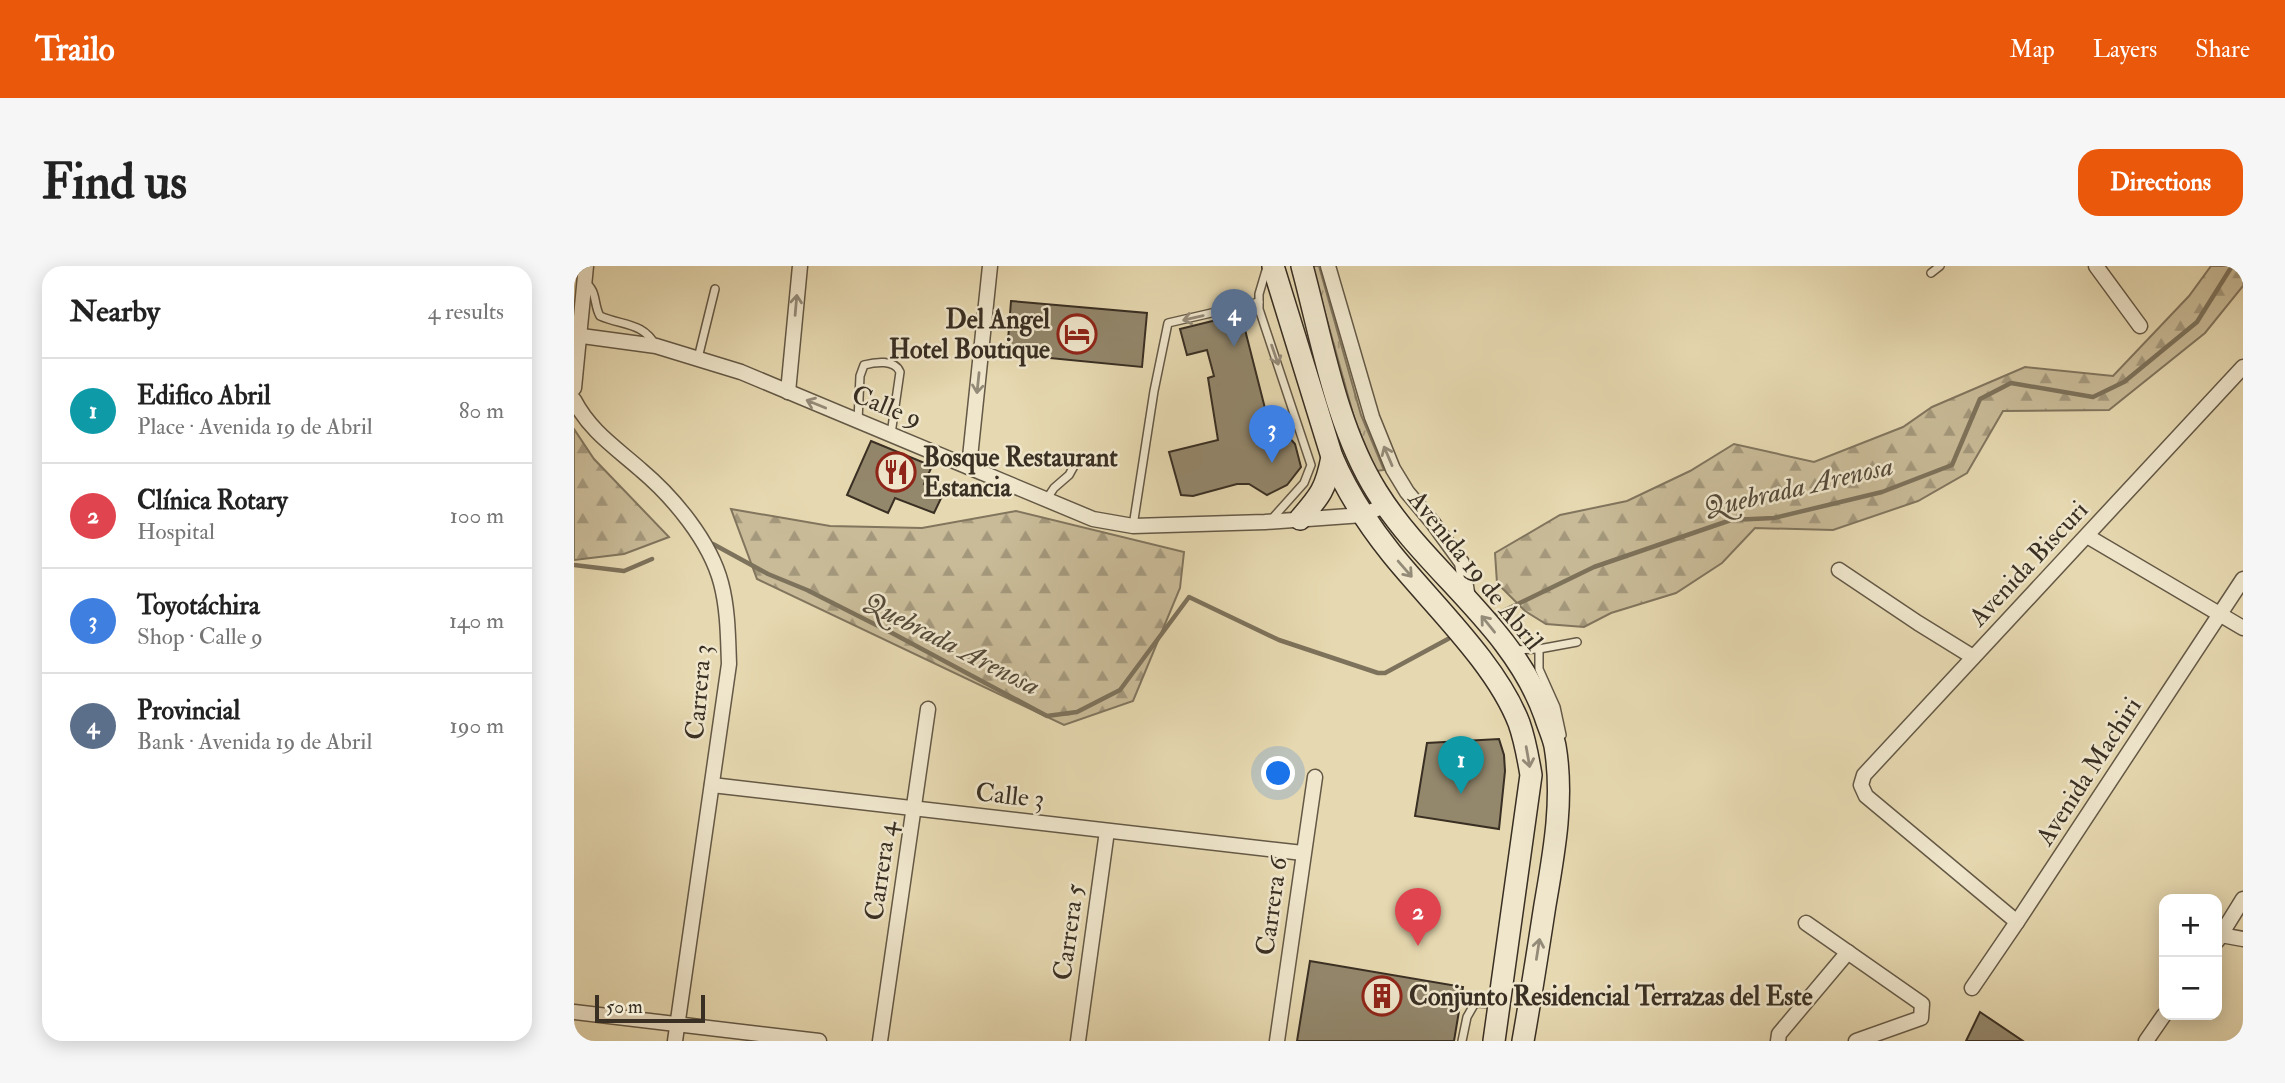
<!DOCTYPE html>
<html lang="en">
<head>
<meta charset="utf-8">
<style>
	body { margin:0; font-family:"IM FELL Double Pica",serif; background:#f6f6f6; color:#222 }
	.controls { position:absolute; right:21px; bottom:21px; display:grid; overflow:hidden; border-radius:14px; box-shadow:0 4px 18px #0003 }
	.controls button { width:63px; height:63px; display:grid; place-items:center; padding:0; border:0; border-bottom:2px solid #e0e0e0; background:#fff; color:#222; font:35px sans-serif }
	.scale { position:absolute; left:21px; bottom:18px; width:110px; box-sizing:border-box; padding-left:7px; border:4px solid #392f23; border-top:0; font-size:19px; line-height:24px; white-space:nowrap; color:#392f23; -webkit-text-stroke:5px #efe6cc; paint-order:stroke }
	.you { position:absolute; left:705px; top:508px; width:24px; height:24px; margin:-18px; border:5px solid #fff; border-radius:50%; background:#1a73e8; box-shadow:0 0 0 10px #1a73e833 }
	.badge { display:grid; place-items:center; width:46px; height:46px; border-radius:50%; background:#ea580c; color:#fff; font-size:23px; font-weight:700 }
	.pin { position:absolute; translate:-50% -58px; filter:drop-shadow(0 2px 4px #0008) }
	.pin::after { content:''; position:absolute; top:37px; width:24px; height:21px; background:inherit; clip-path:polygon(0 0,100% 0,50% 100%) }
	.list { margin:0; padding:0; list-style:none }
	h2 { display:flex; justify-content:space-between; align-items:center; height:91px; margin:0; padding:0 28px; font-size:30px }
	h2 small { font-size:23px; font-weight:400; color:#767676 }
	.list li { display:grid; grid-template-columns:46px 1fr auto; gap:21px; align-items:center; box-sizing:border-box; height:105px; padding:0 28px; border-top:2px solid #e0e0e0 }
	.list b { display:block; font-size:26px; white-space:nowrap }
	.list p { margin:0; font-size:23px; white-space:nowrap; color:#767676 }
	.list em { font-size:23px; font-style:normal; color:#767676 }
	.map { position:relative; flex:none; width:1669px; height:775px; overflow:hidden; border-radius:21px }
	header { display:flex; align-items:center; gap:42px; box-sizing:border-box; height:98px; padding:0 35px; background:#ea580c; color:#fff }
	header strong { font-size:33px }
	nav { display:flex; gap:38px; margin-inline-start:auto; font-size:24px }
	.intro { display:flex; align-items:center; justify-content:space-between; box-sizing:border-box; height:168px; padding:0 42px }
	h1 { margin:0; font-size:49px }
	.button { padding:18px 32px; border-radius:21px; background:#ea580c; color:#fff; font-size:24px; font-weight:700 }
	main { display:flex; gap:42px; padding:0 42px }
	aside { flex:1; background:#fff; border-radius:21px; box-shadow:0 4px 18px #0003 }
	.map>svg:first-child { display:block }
</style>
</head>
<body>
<header>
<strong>Trailo</strong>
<nav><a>Map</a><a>Layers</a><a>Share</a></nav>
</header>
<div class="intro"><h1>Find us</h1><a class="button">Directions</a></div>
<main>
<aside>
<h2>Nearby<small>4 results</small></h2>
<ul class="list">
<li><span class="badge" style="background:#0f9aa8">1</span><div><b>Edifico Abril</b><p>Place · Avenida 19 de Abril</p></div><em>80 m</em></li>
<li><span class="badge" style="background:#e0444e">2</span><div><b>Clínica Rotary</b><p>Hospital</p></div><em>100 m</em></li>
<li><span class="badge" style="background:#3f7fe0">3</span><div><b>Toyotáchira</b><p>Shop · Calle 9</p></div><em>140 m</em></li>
<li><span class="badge" style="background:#5c6f8a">4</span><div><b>Provincial</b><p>Bank · Avenida 19 de Abril</p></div><em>190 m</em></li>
</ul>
</aside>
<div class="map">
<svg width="1669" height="775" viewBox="0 0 1669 775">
	<defs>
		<pattern id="forest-firs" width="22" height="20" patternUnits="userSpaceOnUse" patternTransform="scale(1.75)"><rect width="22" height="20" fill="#c9bb98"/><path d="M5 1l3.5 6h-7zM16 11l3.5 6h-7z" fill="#a4987c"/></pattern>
		<pattern id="park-tufts" width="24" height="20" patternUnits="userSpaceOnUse" patternTransform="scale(1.75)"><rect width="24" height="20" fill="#c9bb98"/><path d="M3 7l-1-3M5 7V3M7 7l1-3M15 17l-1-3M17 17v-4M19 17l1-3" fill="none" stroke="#a4987c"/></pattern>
	</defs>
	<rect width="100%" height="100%" fill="#e6d8b0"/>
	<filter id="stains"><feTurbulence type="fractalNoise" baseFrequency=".00286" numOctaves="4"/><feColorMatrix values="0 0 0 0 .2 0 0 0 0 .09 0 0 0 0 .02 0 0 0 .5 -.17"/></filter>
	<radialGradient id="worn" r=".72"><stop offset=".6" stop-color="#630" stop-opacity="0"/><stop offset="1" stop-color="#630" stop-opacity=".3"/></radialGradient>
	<g fill="url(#forest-firs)" stroke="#81755e" stroke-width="2">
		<polygon points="1637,0 1669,0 1669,20 1631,67 1535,144 1429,145 1393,207 1344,235 1259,264 1181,262 1148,297 1102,327 1037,347 1010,361 972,358 951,345 923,317 921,287 986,249 1053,235 1116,205 1160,178 1240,196 1329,161 1358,141 1451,101 1539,110 1615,30"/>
		<polygon points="0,163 20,193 95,271 50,288 0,294"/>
		<polygon points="157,243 256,260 348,262 442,245 610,286 606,322 559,435 490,459 183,313"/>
	</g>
	<polygon fill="url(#park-tufts)" stroke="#81755e" stroke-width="2" points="738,0 745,0 787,149 810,204 802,205 781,155"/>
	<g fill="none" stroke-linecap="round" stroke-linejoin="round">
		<g stroke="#7d725b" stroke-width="4.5">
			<polyline points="139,278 194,308 233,324 318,367 473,450 503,446 546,424 615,331 705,374 804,407 811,407 874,373"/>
			<polyline points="0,299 50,305 78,293"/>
			<polyline points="919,350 1020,301 1157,254 1200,252 1308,226 1378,199 1406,133 1437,117 1519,131 1550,116 1623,56 1658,0"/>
		</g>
	</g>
	<g fill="#93876c" stroke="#392f23" stroke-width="2">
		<polygon points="437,35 573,47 568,101 433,88"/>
		<polygon points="667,48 695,158 713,169 721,178 727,201 713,219 693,229 675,218 663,218 619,230 607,229 595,186 644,174 634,112 640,110 633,84 613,89 606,63"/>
		<polygon points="297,175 358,200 350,218 370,226 360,247 321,232 314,247 273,229"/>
		<polygon points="925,473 930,489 931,505 925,563 841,550 853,477"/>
		<polygon points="736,695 889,721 880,775 723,775"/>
		<polygon points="1406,746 1449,775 1392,775"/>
	</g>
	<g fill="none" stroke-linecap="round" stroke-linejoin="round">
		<g stroke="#645946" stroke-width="10">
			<g id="service">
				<polyline points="693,1 685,28 685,43 737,199 730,217 696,255"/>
				<polyline points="1357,7 1366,0"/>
				<path d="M 10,16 C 24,24 19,38 26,50 C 49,60 69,56 82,80"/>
				<polyline points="124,92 141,23"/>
				<path d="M 284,155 L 286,110 L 290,99 C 301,96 321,93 326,106 L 317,168"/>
				<polyline points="472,234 480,222 495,209 505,191"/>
				<polyline points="559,260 580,125 594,57 685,36"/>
				<polyline points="965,383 965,403 982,441 988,469"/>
				<polyline points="938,384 965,383 1003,376"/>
				<polyline points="888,775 893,751 901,737 922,738"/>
			</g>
		</g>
		<g stroke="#645946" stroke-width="17">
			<g id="minor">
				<polyline points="754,0 798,151 819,203 833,226 859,257 888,297 894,332"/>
				<polyline points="1522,0 1566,60"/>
				<polyline points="0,69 82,80 167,106 519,253 559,260 691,256 789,249 812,239"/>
				<polyline points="0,122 12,0"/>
				<polyline points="214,126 226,0"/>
				<path d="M 0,134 C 16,165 41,181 67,204 C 99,231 136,275 147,317 C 154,343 154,372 155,398 L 101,775"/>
				<polyline points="395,201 416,0"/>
				<polyline points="1513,270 1669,362"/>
				<polyline points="1265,304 1344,357 1399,391"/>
				<polyline points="138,519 729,587"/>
				<polyline points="1443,656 1292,530 1287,519 1290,509 1669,101"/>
				<polyline points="1232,657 1348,738 1347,752 1282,775"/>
				<polyline points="1647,669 1669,673"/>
				<polyline points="1643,675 1669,633"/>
				<polyline points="1398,722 1443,656 1669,313"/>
				<polyline points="0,746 245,775"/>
				<polyline points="306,775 354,443"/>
				<polyline points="504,775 533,565"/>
				<polyline points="703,775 741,511"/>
				<polyline points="1204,775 1205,768 1274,686"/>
				<polyline points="1572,775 1590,749"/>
			</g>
		</g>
		<g stroke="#392f23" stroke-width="24">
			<g id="secondary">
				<path d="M 699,0 L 758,191 C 773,226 793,257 817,287 C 857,337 922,397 945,457 C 951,474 954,491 957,509 L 920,775"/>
				<path d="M 728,0 C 748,74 762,161 803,226 C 852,305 939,359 971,450 C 974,460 979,470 981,480 C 990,533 980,587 971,639 C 964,684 957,730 949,775"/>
				<path d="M 726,253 C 746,230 752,223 758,191"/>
			</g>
		</g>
		<use href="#service" stroke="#efe6cc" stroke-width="7"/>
		<use href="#minor" stroke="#efe6cc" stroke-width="14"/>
		<use href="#secondary" stroke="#efe6cc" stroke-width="21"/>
	</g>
	<defs><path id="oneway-shaft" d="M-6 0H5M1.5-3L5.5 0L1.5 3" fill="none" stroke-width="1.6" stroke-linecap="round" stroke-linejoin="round" transform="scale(1.75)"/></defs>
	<g stroke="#948a78">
		<use href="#oneway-shaft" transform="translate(222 39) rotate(-85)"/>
		<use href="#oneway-shaft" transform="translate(619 52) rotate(167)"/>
		<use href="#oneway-shaft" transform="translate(701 89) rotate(71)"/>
		<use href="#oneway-shaft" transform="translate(404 117) rotate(96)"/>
		<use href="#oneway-shaft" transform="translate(242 138) rotate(-158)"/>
		<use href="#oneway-shaft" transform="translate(814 190) rotate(-113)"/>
		<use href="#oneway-shaft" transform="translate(831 303) rotate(49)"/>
		<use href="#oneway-shaft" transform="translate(914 358) rotate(-129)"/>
		<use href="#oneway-shaft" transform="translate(954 491) rotate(80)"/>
		<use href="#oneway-shaft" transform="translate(964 683) rotate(-81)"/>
	</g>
	<defs>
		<g id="hotel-ring" transform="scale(2.0125)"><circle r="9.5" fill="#efe6cc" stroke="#8f2418" stroke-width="1.5"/><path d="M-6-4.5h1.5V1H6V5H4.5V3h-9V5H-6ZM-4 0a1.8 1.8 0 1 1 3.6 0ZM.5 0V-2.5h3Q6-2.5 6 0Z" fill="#8f2418"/></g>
		<g id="restaurant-ring" transform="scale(2.0125)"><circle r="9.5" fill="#efe6cc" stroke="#8f2418" stroke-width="1.5"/><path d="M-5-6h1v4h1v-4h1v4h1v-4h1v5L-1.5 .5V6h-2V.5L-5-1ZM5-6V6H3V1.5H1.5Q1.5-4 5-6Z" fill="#8f2418"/></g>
		<g id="building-ring" transform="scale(2.0125)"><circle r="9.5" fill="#efe6cc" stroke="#8f2418" stroke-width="1.5"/><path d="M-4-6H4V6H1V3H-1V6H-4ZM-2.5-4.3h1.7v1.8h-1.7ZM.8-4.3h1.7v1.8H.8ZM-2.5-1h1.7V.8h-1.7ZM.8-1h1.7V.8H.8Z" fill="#8f2418"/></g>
	</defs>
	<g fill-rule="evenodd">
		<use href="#hotel-ring" x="503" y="68"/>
		<use href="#restaurant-ring" x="322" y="206"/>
		<use href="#building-ring" x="808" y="730"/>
	</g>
	<g text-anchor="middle" stroke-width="5" stroke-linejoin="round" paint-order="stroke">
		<g font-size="26" font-weight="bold" fill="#392f23" stroke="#efe6cc" text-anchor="start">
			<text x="476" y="62" text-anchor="end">Del Angel<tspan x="476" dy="30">Hotel Boutique</tspan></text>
			<text x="349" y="200">Bosque Restaurant<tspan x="349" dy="30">Estancia</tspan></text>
			<text x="835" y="739">Conjunto Residencial Terrazas del Este</text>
		</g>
		<g font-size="26" fill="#392f23" stroke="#efe6cc">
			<text transform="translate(313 140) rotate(22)" y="9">Calle 9</text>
			<text transform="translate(1454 297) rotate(-47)" y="9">Avenida Biscuri</text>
			<text transform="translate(902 304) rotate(51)" y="9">Avenida 19 de Abril</text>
			<text transform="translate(124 426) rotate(-85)" y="9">Carrera 3</text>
			<text transform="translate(1514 505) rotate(-57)" y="9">Avenida Machiri</text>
			<text transform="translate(436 529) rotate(6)" y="9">Calle 3</text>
			<text transform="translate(306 605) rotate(-82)" y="9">Carrera 4</text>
			<text transform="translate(697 640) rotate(-82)" y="9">Carrera 6</text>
			<text transform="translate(494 666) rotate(-82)" y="9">Carrera 5</text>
		</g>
		<g font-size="28" font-style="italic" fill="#564b3a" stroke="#efe6cc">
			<text transform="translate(1224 220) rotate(-13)" y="10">Quebrada Arenosa</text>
			<text transform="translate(378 377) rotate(27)" y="10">Quebrada Arenosa</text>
		</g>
	</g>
	<rect width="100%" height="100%" filter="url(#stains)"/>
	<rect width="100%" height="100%" fill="url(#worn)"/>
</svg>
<div class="controls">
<button>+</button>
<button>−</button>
</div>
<div class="scale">50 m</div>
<div class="you"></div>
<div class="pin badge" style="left:887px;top:528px;background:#0f9aa8">1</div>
<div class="pin badge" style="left:844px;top:680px;background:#e0444e">2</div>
<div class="pin badge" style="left:698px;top:197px;background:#3f7fe0">3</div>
<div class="pin badge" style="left:660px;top:81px;background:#5c6f8a">4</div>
</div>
</main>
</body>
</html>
